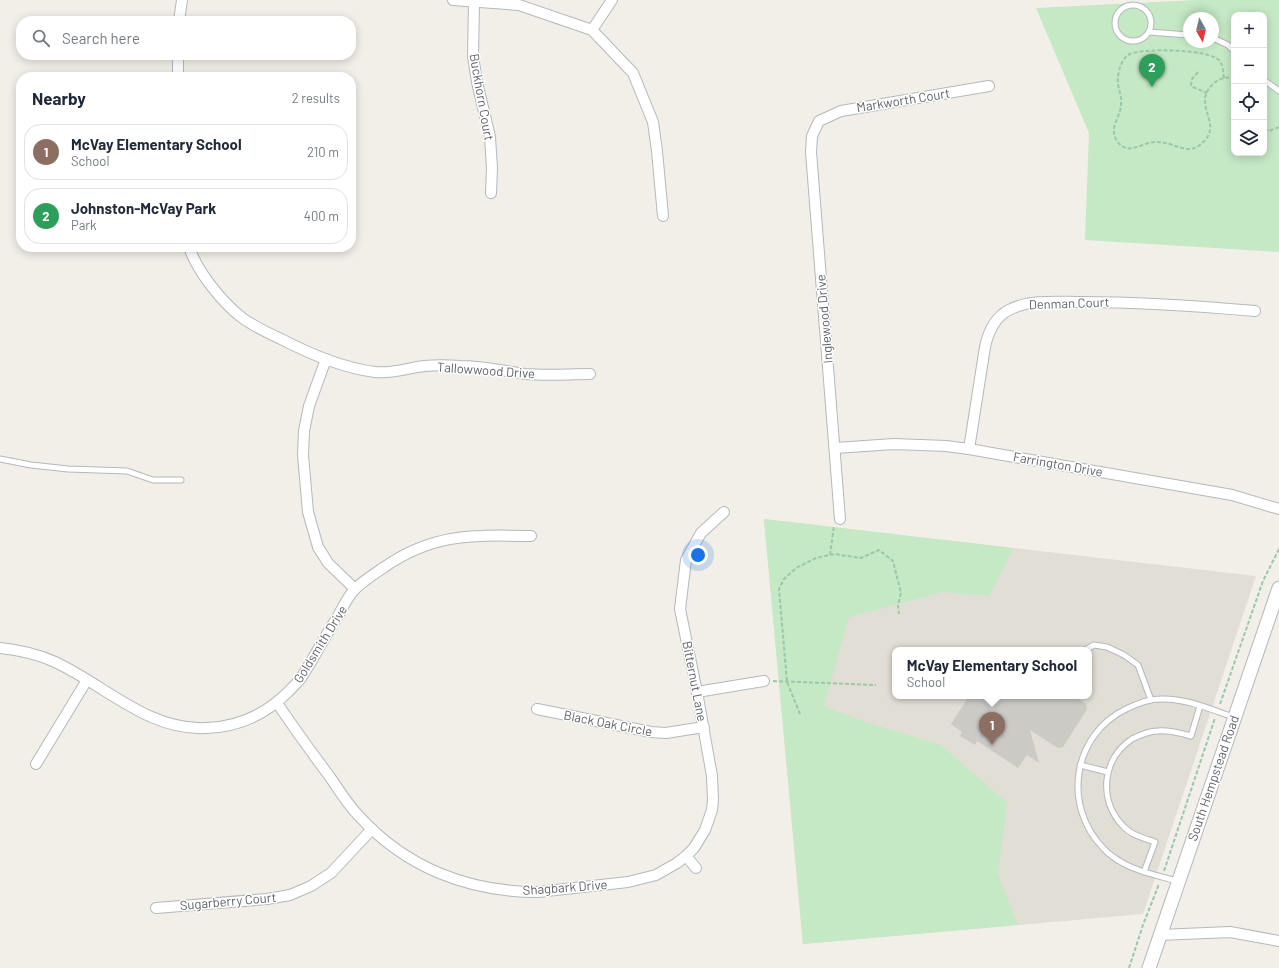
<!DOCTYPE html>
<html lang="en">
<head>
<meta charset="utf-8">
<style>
	body { margin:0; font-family:Barlow,sans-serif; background:#f2f2f3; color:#1f2937 }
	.controls { position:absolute; right:12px; top:12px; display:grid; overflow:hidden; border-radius:8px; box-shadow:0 2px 10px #0003 }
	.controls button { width:36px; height:36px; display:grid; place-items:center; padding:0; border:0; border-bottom:1px solid #e0e1e3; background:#fff; color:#1f2937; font:20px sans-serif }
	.compass { position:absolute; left:1183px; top:12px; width:36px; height:36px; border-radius:50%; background:#fff; box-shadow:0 2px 10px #0003; rotate:172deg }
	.you { position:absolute; left:698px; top:555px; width:14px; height:14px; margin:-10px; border:3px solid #fff; border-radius:50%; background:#1a73e8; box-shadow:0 0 0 6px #1a73e833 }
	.badge { display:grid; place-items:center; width:26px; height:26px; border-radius:50%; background:#2563eb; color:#fff; font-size:13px; font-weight:700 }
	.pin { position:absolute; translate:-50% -33px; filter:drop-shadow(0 1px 2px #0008) }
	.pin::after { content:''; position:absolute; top:21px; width:14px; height:12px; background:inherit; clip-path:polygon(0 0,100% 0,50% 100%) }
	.popup { position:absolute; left:892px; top:647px; width:200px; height:52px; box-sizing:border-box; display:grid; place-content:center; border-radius:8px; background:#fff; filter:drop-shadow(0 1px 3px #0005); font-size:13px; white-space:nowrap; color:#747a83 }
	.popup b { font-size:15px; color:#1f2937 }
	.popup::after { content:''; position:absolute; left:50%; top:100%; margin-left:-8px; border:8px solid transparent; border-top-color:#fff }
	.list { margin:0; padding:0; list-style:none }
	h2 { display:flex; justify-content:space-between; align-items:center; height:52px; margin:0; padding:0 16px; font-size:17px }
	h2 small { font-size:13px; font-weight:400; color:#747a83 }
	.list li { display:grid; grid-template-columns:26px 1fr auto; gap:12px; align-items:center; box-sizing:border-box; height:56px; margin:0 8px 8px; padding:0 8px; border:1px solid #e0e1e3; border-radius:16px }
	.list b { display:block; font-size:15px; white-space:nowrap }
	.list p { margin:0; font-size:13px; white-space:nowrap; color:#747a83 }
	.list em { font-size:13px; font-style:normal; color:#747a83 }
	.icon { flex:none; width:22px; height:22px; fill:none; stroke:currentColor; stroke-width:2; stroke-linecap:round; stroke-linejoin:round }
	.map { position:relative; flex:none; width:1279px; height:968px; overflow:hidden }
	.search { position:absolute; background:#fff; box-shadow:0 2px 10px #0003; left:16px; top:16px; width:340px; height:44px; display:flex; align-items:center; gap:10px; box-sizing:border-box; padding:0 14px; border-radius:16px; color:#747a83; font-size:15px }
	.panel { position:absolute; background:#fff; box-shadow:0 2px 10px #0003; left:16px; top:72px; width:340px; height:180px; border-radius:16px }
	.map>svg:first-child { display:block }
</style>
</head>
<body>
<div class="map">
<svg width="1279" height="968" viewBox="0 0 1279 968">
	<rect width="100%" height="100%" fill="#f1efe8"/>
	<path fill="#e1ded6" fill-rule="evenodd" d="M 764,519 L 1256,576 L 1143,914 L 803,944 ZM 895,650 L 1089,650 L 1089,696 L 895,696 Z"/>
	<g fill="#c5e8c5" fill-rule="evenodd">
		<path d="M 1197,0 L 1279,0 L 1279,252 L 1085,240 L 1089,133 L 1036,8 ZM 1234,15 L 1264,15 L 1264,153 L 1234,153 ZM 1189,18 L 1213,18 L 1213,42 L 1189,42 Z"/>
		<polygon points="764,519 1013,548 989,596 942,592 849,617 824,706 865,722 941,745 1007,803 998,874 1018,925 803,944"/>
	</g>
	<polygon fill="#cccac5" points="969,696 1074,696 1086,704 1087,709 1063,747 1058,748 1030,730 1039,763 1027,755 1018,768 977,741 975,745 960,736 962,732 951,724"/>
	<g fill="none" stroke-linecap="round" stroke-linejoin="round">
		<g stroke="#b5b8bc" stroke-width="7">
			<g id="service">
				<circle cx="1133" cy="23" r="18"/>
				<polyline points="1149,32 1189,35"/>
				<polyline points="1213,38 1228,45 1234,51"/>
				<polyline points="1264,80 1279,91"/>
				<polyline points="0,459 31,465 68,469 127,471 153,480 181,480"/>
				<polyline points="1085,650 1094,645 1107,647 1124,655 1138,665 1151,700"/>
				<polyline points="1080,765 1108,772"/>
				<path d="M 1144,872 L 1155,842 C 1144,838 1131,835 1123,826 C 1098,800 1102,759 1132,739 C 1140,735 1149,731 1158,731 C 1169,730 1180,733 1191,736 L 1200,706"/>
				<path d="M 1177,881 C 1152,874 1123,869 1104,849 C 1062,807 1072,735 1126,709 C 1136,704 1148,699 1160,699 C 1185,698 1210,709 1233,717"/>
			</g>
		</g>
		<g stroke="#b5b8bc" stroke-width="12">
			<g id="minor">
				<polyline points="453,0 519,5 592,30 633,73 653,122 657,151 663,216"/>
				<polyline points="474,2 473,56 477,82 490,137 492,168 491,193"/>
				<polyline points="179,21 182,0"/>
				<polyline points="592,30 612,0"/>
				<polyline points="178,77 178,55"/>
				<path d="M 189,247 C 197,271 221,301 241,317 C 253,326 268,333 281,339 C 310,354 342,368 375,372 C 391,374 408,368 424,366 C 435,365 448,365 460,366 C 483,366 504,371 526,374 C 547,376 569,374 590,374"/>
				<polyline points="326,359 309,406 304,431 303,455 308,512 318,547 328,563 355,589"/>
				<polyline points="835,448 894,444 946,446 969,449 1232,495 1279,509"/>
				<path d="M 969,449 L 985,347 C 988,333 995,317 1009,310 C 1029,299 1059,302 1081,302 C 1139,302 1197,306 1255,311"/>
				<polyline points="840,519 811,152 812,136 819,121 841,111 989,86"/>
				<path d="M 0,648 C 19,650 38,654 55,662 C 105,685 148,731 206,728 C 239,727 265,715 288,692 C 292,688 297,683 301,678 C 314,658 325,636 338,616 C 343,607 348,596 355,589 C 363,581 374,574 383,568 C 433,533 472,535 531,536"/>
				<polyline points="697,692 764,681"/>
				<path d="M 277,703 C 294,728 312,753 330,777 C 339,790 348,805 359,816 C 406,868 469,892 538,892 L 628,882 L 656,875 L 677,863 L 686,856 L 694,848 L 705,830 L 712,810 L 713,800 L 712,776 L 697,692 L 680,609 L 686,560 L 701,533 L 724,512"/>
				<polyline points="537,709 651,732 666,733 704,727"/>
				<polyline points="36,764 87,680"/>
				<polyline points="686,856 696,868"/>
				<polyline points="156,908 267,899 290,895 311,886 331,873 372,829"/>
				<polyline points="1160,935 1230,932 1279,941"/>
			</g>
		</g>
		<g stroke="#b5b8bc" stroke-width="15">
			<polyline id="tertiary" points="1149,968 1279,588"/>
		</g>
		<g stroke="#9cc7a9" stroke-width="2" stroke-dasharray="4 2" stroke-linecap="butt">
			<polyline points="1198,72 1192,79 1191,85 1193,87 1207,93"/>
			<path d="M 1224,78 C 1223,72 1223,64 1219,60 C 1207,49 1144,48 1130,54 C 1121,58 1117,74 1118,84 C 1119,91 1122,97 1121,104 C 1121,117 1109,126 1116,139 C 1126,158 1142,142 1156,142 C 1175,141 1189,160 1206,139 C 1216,126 1205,114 1205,101 C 1204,91 1215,79 1225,78 C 1228,77 1231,78 1234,78"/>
			<polyline points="1264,102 1264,109"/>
			<polyline points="1264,129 1269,131 1279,127"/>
			<polyline points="830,555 834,526"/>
			<polyline points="773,681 876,685"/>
			<polyline points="1220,704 1263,581 1279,549"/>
			<polyline points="800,714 787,682 779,589 784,579 796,568 816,558 834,554 861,558 879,550 893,561 901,593 898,605 899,614"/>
			<polyline points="1164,871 1215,718"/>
			<polyline points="1129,968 1143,925 1159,884"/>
		</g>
		<use href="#service" stroke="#fff" stroke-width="5"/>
		<use href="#minor" stroke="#fff" stroke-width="10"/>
		<use href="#tertiary" stroke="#fff" stroke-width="13"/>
	</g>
	<g text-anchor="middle" stroke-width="3" stroke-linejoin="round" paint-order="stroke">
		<g font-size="13" fill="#5f6368" stroke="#fff">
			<text transform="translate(482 97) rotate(80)" y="5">Buckhorn Court</text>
			<text transform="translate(903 100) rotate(-9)" y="5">Markworth Court</text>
			<text transform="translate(1069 303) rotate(-2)" y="5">Denman Court</text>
			<text transform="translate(824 319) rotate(-95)" y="5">Inglewood Drive</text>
			<text transform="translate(486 370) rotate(4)" y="5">Tallowwood Drive</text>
			<text transform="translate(1058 464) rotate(10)" y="5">Farrington Drive</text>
			<text transform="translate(320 644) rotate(-58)" y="5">Goldsmith Drive</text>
			<text transform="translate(695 681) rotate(79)" y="5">Bitternut Lane</text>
			<text transform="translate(608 723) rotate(11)" y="5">Black Oak Circle</text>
			<text transform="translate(1213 778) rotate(-71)" y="5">South Hempstead Road</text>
			<text transform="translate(565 887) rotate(-4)" y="5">Shagbark Drive</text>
			<text transform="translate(228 901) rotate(-5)" y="5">Sugarberry Court</text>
		</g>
	</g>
</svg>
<div class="controls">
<button>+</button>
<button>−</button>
<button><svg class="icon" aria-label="locate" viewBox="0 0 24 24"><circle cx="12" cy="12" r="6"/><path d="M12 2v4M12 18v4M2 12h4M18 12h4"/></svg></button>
<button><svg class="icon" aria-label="layers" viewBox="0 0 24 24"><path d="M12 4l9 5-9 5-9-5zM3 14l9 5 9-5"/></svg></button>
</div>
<svg class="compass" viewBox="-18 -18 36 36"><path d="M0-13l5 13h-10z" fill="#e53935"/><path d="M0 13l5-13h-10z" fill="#747a83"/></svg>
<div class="you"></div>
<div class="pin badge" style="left:992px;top:745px;background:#8d6e63">1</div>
<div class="popup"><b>McVay Elementary School</b>School</div>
<div class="pin badge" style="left:1152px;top:87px;background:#2e9e5b">2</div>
<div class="search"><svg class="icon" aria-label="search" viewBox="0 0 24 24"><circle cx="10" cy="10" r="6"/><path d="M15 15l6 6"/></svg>Search here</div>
<section class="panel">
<h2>Nearby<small>2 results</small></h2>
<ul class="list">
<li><span class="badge" style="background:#8d6e63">1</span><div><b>McVay Elementary School</b><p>School</p></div><em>210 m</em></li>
<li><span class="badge" style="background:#2e9e5b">2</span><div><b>Johnston-McVay Park</b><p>Park</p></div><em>400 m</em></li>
</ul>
</section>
</div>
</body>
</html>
